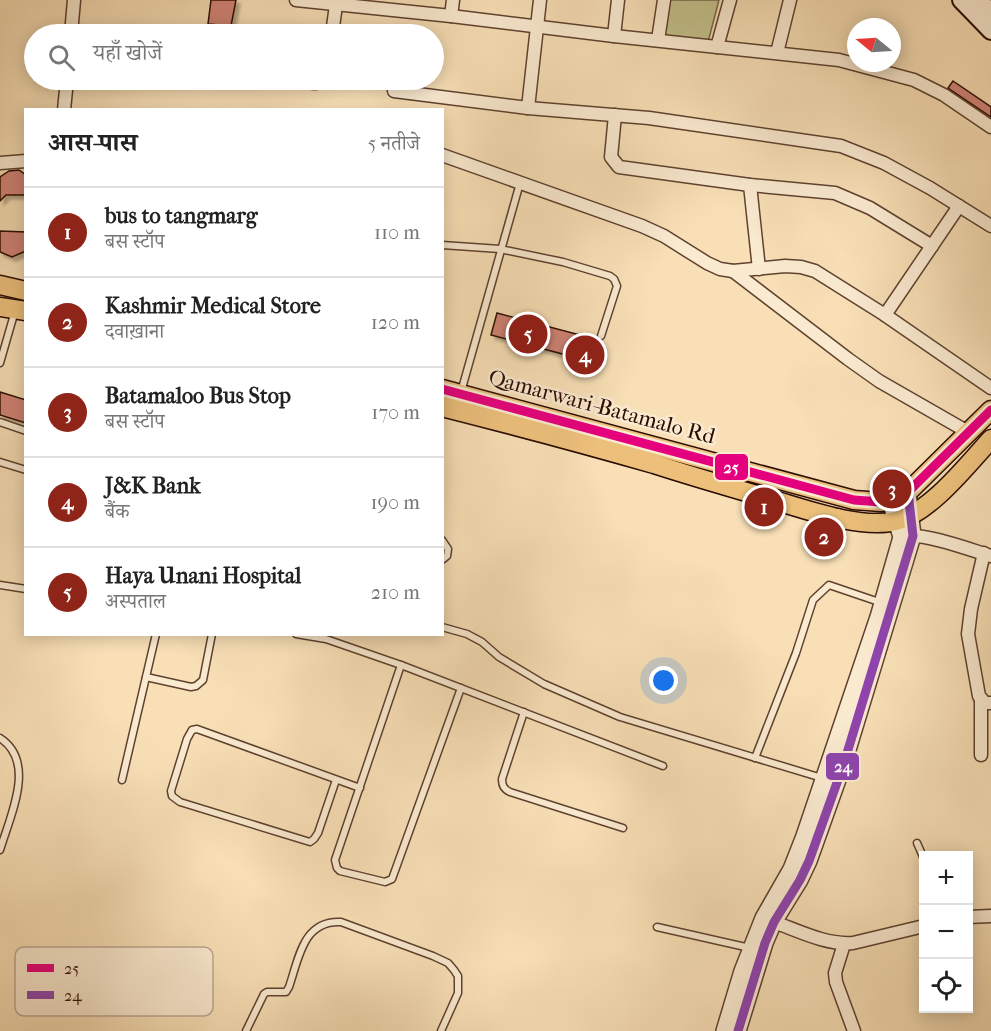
<!DOCTYPE html>
<html lang="hi">
<head>
<meta charset="utf-8">
<style>
	body { margin:0; font-family:"IM FELL French Canon","Noto Serif Devanagari",serif; background:#f6f6f6; color:#222 }
	.controls { position:absolute; right:18px; bottom:18px; display:grid; overflow:hidden; border-radius:0px; box-shadow:0 3px 15px #0003 }
	.controls button { width:54px; height:54px; display:grid; place-items:center; padding:0; border:0; border-bottom:2px solid #e0e0e0; background:#fff; color:#222; font:30px sans-serif }
	.compass { position:absolute; left:847px; top:18px; width:54px; height:54px; border-radius:50%; background:#fff; box-shadow:0 3px 15px #0003; rotate:288deg }
	.you { position:absolute; left:664px; top:681px; width:21px; height:21px; margin:-15px; border:4px solid #fff; border-radius:50%; background:#1a73e8; box-shadow:0 0 0 9px #1a73e833 }
	.badge { display:grid; place-items:center; width:39px; height:39px; border-radius:50%; background:#8f2418; color:#fff; font-size:20px; font-weight:700 }
	.pin { position:absolute; translate:-50% -50%; border:3px solid #fff; box-shadow:0 2px 6px #0006 }
	.list { margin:0; padding:0; list-style:none }
	h2 { display:flex; justify-content:space-between; align-items:center; height:78px; margin:0; padding:0 24px; font-size:26px }
	h2 small { font-size:20px; font-weight:400; color:#767676 }
	.list li { display:grid; grid-template-columns:39px 1fr auto; gap:18px; align-items:center; box-sizing:border-box; height:90px; padding:0 24px; border-top:2px solid #e0e0e0 }
	.list b { display:block; font-size:22px; white-space:nowrap }
	.list p { margin:0; font-size:20px; white-space:nowrap; color:#767676 }
	.list em { font-size:20px; font-style:normal; color:#767676 }
	.icon { flex:none; width:33px; height:33px; fill:none; stroke:currentColor; stroke-width:2; stroke-linecap:round; stroke-linejoin:round }
	.map { position:relative; flex:none; width:991px; height:1031px; overflow:hidden }
	.search { position:absolute; background:#fff; box-shadow:0 3px 15px #0003; left:24px; top:24px; width:420px; height:66px; display:flex; align-items:center; gap:15px; box-sizing:border-box; padding:0 21px; border-radius:33px; color:#767676; font-size:22px }
	.panel { position:absolute; background:#fff; box-shadow:0 3px 15px #0003; left:24px; top:108px; width:420px; height:528px; border-radius:0px }
	.map>svg:first-child { display:block }
</style>
</head>
<body>
<div class="map">
<svg width="991" height="1031" viewBox="0 0 991 1031">
	<defs>
		<filter id="shadow"><feDropShadow dx="4" dy="4" stdDeviation="1.5" flood-color="#0004"/></filter>
	</defs>
	<rect width="100%" height="100%" fill="#f8dfb6"/>
	<filter id="stains"><feTurbulence type="fractalNoise" baseFrequency=".00333" numOctaves="4"/><feColorMatrix values="0 0 0 0 .2 0 0 0 0 .09 0 0 0 0 .02 0 0 0 .5 -.17"/></filter>
	<radialGradient id="worn" r=".72"><stop offset=".6" stop-color="#630" stop-opacity="0"/><stop offset="1" stop-color="#630" stop-opacity=".3"/></radialGradient>
	<polygon fill="#c2c08b" stroke="#766646" stroke-width="1.5" points="664,0 719,0 707,46 658,40"/>
	<g fill="#d28477" stroke="#2b0c02" stroke-width="1.5" filter="url(#shadow)">
		<polygon points="211,0 236,0 231,26 208,24"/>
		<polygon points="953,81 991,107 991,117 948,88"/>
		<polygon points="19,170 26,175 26,195 6,195 0,201 0,177 9,171"/>
		<polygon points="0,231 26,232 26,251 12,257 0,252"/>
		<polygon points="497,313 595,339 589,361 491,335"/>
		<polygon points="0,392 26,400 26,423 0,415"/>
	</g>
	<g fill="none" stroke-linecap="round" stroke-linejoin="round">
		<g stroke="#5e412f" stroke-width="9">
			<g id="service">
				<polyline points="442,245 500,249 563,262 610,276 614,279 617,286 601,336"/>
				<polyline points="0,363 15,311"/>
				<polyline points="461,392 520,183"/>
				<polyline points="0,422 26,431"/>
				<polyline points="0,462 26,470"/>
				<polyline points="442,540 448,549 447,556 442,560"/>
				<polyline points="0,585 26,589"/>
				<polyline points="442,627 467,634 482,642 499,657 544,684 620,717 822,778"/>
				<polyline points="296,634 326,639 401,665 663,766"/>
				<polyline points="401,665 335,860 337,868 340,871 385,882 392,879 461,688"/>
				<polyline points="146,677 191,687 196,686 203,680 212,634"/>
				<path d="M 524,712 L 502,779 C 502,786 504,789 510,792 L 623,828"/>
				<path d="M 0,738 C 37,762 10,816 0,850"/>
				<polyline points="755,758 796,653 813,600 829,585 882,603"/>
				<polyline points="122,780 156,634"/>
				<polyline points="336,780 318,833 314,839 310,842 180,802 172,796 171,791 187,739 192,730 197,729 360,788"/>
				<polyline points="917,843 924,859"/>
				<polyline points="657,927 750,948"/>
				<path d="M 246,1031 L 264,994 L 267,992 L 286,992 L 289,987 C 299,958 303,920 341,922 L 433,956 L 448,963 L 454,970 L 458,976 L 458,993 L 441,1031"/>
			</g>
		</g>
		<g stroke="#5e412f" stroke-width="15">
			<g id="minor">
				<polyline points="296,0 451,16 614,36 839,60 914,80 944,95 991,127"/>
				<polyline points="451,16 453,0"/>
				<polyline points="71,34 74,0"/>
				<polyline points="332,34 336,5"/>
				<polyline points="614,36 618,0"/>
				<polyline points="658,40 664,0"/>
				<polyline points="717,47 730,0"/>
				<polyline points="777,53 790,0"/>
				<polyline points="285,80 315,83 322,80"/>
				<polyline points="394,91 528,108 649,118 841,146 884,163 930,188 991,226"/>
				<polyline points="528,108 540,0"/>
				<polyline points="64,110 67,80"/>
				<polyline points="615,115 611,157 619,167 750,185 835,193 870,208 932,246"/>
				<polyline points="442,155 642,226 664,236 707,263 720,269 733,271 785,266 801,267 815,271 885,315 991,388"/>
				<polyline points="0,163 26,161"/>
				<polyline points="750,185 759,269"/>
				<polyline points="733,271 848,359 879,381 968,432"/>
				<polyline points="885,315 959,206"/>
				<path d="M 906,536 C 928,534 968,549 991,556"/>
				<polyline points="984,553 971,609 968,634 979,696 985,703 991,703"/>
				<polyline points="981,755 981,700"/>
				<polyline points="968,917 991,916"/>
				<path d="M 774,922 C 799,931 826,945 853,943 L 924,926"/>
				<polyline points="844,944 835,973 836,982 854,1031"/>
			</g>
		</g>
		<g stroke="#5e412f" stroke-width="18">
			<g id="tertiary">
				<polyline points="724,1031 742,971 763,918 791,869 804,836 878,617 901,537 889,498"/>
				<polyline points="738,1031 765,943 774,922 800,880 809,861 844,763 913,536 908,492"/>
			</g>
		</g>
		<g stroke="#2b0c02" stroke-width="20">
			<g id="secondary">
				<polyline points="961,0 991,31"/>
				<polyline points="979,0 991,12"/>
			</g>
		</g>
		<g stroke="#2b0c02" stroke-width="21">
			<g id="primary">
				<polyline points="0,285 26,291"/>
				<polyline points="0,307 26,311"/>
				<polyline points="442,389 854,500 881,502 908,492 991,410"/>
				<path d="M 442,407 C 513,425 584,444 654,464 C 691,476 729,487 767,498 C 802,508 860,530 896,521 C 930,513 968,464 991,439"/>
			</g>
		</g>
		<use href="#service" stroke="#faead0" stroke-width="6"/>
		<use href="#minor" stroke="#faead0" stroke-width="12"/>
		<use href="#tertiary" stroke="#faead0" stroke-width="15"/>
		<use href="#secondary" stroke="#faead0" stroke-width="16"/>
		<use href="#primary" stroke="#ecc07b" stroke-width="18"/>
		<g stroke="#faead0" stroke-width="14">
			<polyline id="bus-1" points="442,389 854,500 881,502 908,492 991,410"/>
		</g>
		<g stroke="#faead0" stroke-width="14">
			<polyline id="bus-2" points="738,1031 765,943 774,922 800,880 809,861 844,763 913,536 908,492"/>
		</g>
		<use href="#bus-1" stroke="#e5007d" stroke-width="9"/>
		<use href="#bus-2" stroke="#8e44ad" stroke-width="9"/>
	</g>
	<g text-anchor="middle" stroke-width="5" stroke-linejoin="round" paint-order="stroke">
		<g font-size="22" fill="#2b0c02" stroke="#faead0">
			<text transform="translate(602 406) rotate(15)" y="8">Qamarwari-Batamalo Rd</text>
		</g>
	</g>
	<rect x="15" y="947" width="198" height="69" rx="9" fill="#faead0" stroke="#bca792" stroke-width="1.5"/>
	<rect x="27" y="964" width="27" height="8" fill="#e5007d"/>
	<rect x="27" y="991" width="27" height="8" fill="#8e44ad"/>
	<g font-size="16" fill="#2b0c02">
		<text x="64" y="974">25</text>
		<text x="64" y="1001">24</text>
	</g>
	<g stroke="#faead0" stroke-width="2">
		<rect x="714" y="453" width="35" height="28" rx="6" fill="#e5007d"/>
		<rect x="825" y="752" width="35" height="29" rx="6" fill="#8e44ad"/>
	</g>
	<g font-size="16" text-anchor="middle" font-weight="bold" fill="#fff">
		<text x="731" y="473">25</text>
		<text x="843" y="772">24</text>
	</g>
	<rect width="100%" height="100%" filter="url(#stains)"/>
	<rect width="100%" height="100%" fill="url(#worn)"/>
</svg>
<div class="controls">
<button>+</button>
<button>−</button>
<button><svg class="icon" aria-label="locate" viewBox="0 0 24 24"><circle cx="12" cy="12" r="6"/><path d="M12 2v4M12 18v4M2 12h4M18 12h4"/></svg></button>
</div>
<svg class="compass" viewBox="-18 -18 36 36"><path d="M0-13l5 13h-10z" fill="#e53935"/><path d="M0 13l5-13h-10z" fill="#767676"/></svg>
<div class="you"></div>
<div class="pin badge" style="left:764px;top:507px">1</div>
<div class="pin badge" style="left:824px;top:537px">2</div>
<div class="pin badge" style="left:892px;top:489px">3</div>
<div class="pin badge" style="left:585px;top:355px">4</div>
<div class="pin badge" style="left:528px;top:334px">5</div>
<div class="search"><svg class="icon" aria-label="search" viewBox="0 0 24 24"><circle cx="10" cy="10" r="6"/><path d="M15 15l6 6"/></svg>यहाँ खोजें</div>
<section class="panel">
<h2>आस-पास<small>5 नतीजे</small></h2>
<ul class="list">
<li><span class="badge">1</span><div><b>bus to tangmarg</b><p>बस स्टॉप</p></div><em>110 m</em></li>
<li><span class="badge">2</span><div><b>Kashmir Medical Store</b><p>दवाख़ाना</p></div><em>120 m</em></li>
<li><span class="badge">3</span><div><b>Batamaloo Bus Stop</b><p>बस स्टॉप</p></div><em>170 m</em></li>
<li><span class="badge">4</span><div><b>J&amp;K Bank</b><p>बैंक</p></div><em>190 m</em></li>
<li><span class="badge">5</span><div><b>Haya Unani Hospital</b><p>अस्पताल</p></div><em>210 m</em></li>
</ul>
</section>
</div>
</body>
</html>
